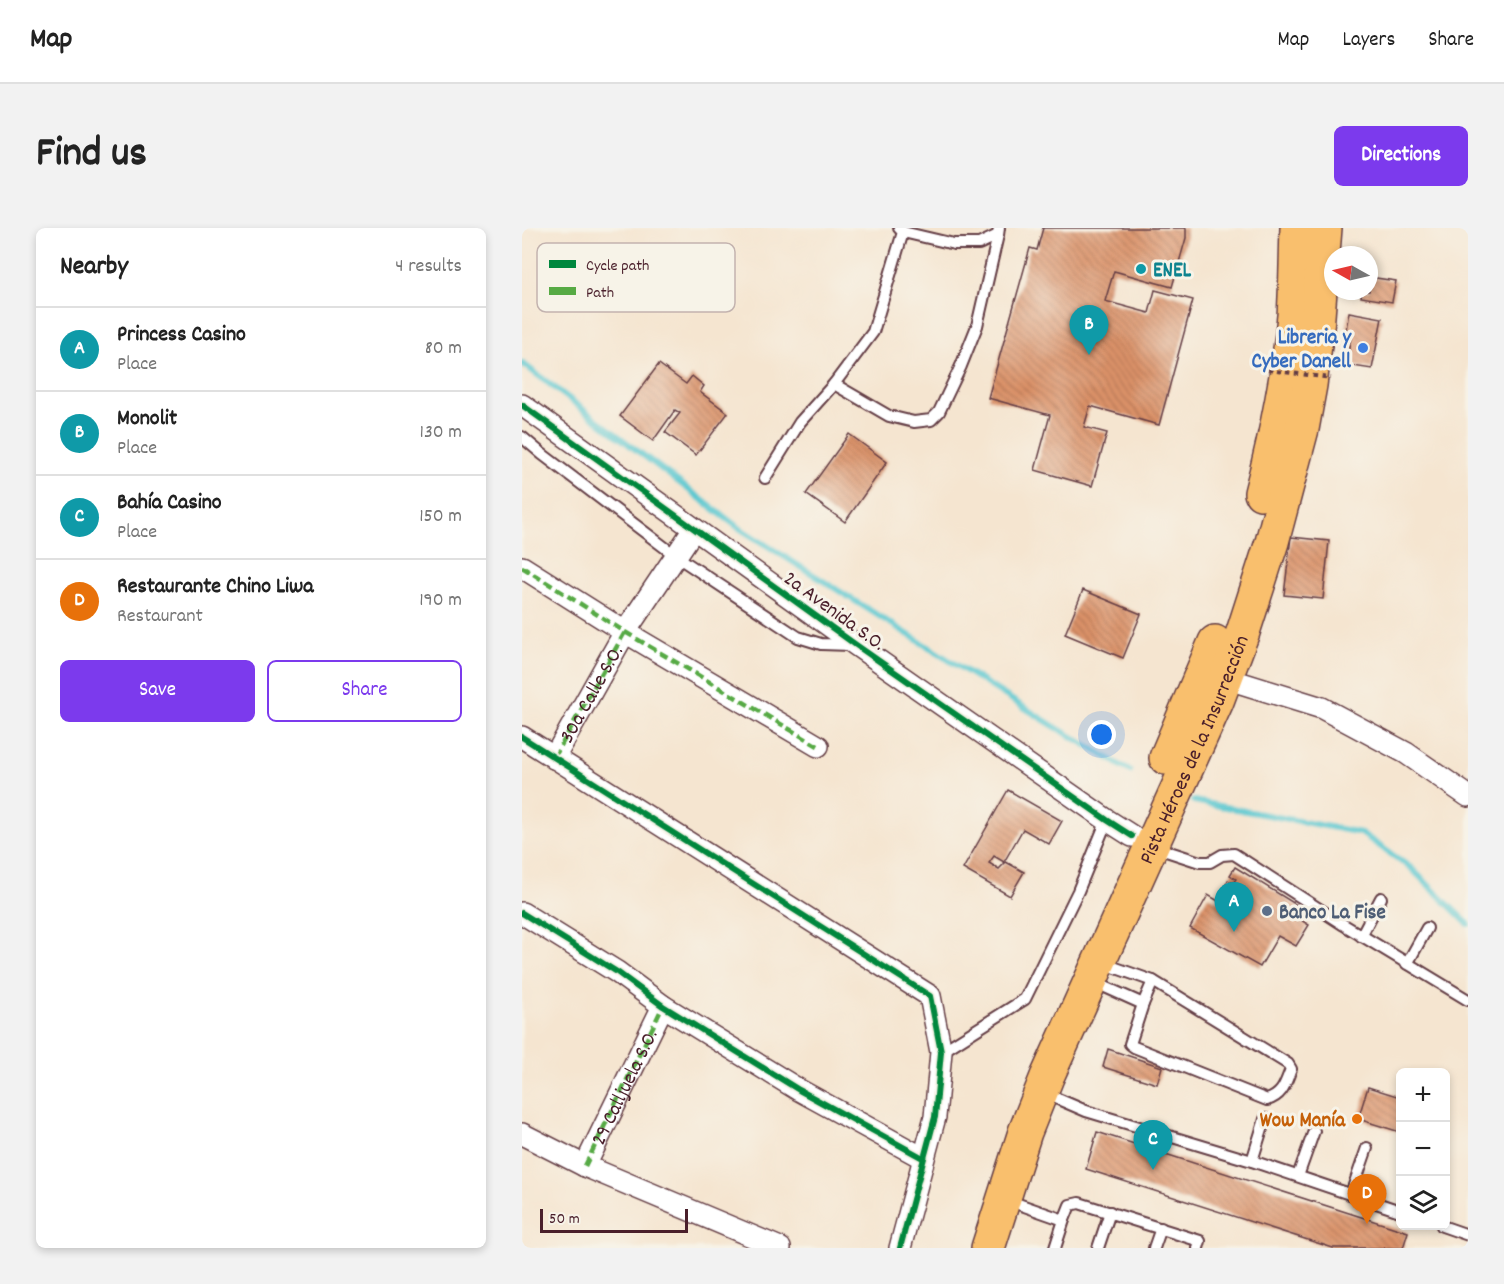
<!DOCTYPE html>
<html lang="en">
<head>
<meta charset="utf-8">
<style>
	body { margin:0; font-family:Dekko,sans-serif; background:#f2f2f2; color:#222 }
	.controls { position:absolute; right:18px; bottom:18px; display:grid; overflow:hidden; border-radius:9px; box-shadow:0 3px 9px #0003 }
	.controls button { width:54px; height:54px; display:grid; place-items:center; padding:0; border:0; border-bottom:2px solid #e0e0e0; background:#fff; color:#222; font:30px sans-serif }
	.compass { position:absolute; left:802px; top:18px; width:54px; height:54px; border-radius:50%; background:#fff; box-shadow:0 3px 9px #0003; rotate:278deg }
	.scale { position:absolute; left:18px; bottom:15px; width:148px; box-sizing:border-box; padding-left:6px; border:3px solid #4a1f2b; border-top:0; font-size:16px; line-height:21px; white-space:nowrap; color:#4a1f2b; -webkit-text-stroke:4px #f7f3e8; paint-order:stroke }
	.you { position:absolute; left:580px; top:507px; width:21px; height:21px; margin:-15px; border:4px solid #fff; border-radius:50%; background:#1a73e8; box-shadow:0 0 0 9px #1a73e833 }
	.badge { display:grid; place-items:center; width:39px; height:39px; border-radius:50%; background:#7c3aed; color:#fff; font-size:20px; font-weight:700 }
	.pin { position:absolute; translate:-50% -50px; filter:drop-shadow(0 2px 3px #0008) }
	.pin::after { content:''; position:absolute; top:32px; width:21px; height:18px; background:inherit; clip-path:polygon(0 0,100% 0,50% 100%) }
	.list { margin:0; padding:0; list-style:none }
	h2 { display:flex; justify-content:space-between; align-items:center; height:78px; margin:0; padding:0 24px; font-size:26px }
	h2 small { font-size:20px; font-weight:400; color:#767676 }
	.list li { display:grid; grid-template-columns:39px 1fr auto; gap:18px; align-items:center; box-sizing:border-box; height:84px; padding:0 24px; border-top:2px solid #e0e0e0 }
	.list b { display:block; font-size:22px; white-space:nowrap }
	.list p { margin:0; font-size:20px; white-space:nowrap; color:#767676 }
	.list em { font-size:20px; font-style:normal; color:#767676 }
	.actions { display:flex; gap:12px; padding:18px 24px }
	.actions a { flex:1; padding:14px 0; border:2px solid #7c3aed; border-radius:9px; text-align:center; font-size:21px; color:#7c3aed }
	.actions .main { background:#7c3aed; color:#fff }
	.icon { flex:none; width:33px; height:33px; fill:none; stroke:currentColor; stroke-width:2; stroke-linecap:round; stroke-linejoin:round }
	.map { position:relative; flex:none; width:946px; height:1020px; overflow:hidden; border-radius:9px }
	header { display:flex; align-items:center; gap:36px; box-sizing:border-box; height:84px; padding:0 30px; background:#fff; border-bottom:2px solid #e0e0e0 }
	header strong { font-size:28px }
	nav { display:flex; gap:33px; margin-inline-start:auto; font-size:21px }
	.intro { display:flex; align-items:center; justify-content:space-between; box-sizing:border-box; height:144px; padding:0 36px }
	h1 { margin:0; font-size:42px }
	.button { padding:15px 27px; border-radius:9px; background:#7c3aed; color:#fff; font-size:21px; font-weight:700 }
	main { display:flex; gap:36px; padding:0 36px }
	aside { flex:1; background:#fff; border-radius:9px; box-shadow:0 3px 9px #0003 }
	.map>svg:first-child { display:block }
</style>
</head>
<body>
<header>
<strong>Map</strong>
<nav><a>Map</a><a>Layers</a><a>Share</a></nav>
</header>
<div class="intro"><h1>Find us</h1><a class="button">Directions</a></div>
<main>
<aside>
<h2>Nearby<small>4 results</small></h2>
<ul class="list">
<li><span class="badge" style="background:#0f9aa8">A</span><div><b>Princess Casino</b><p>Place</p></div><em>80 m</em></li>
<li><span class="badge" style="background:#0f9aa8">B</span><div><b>Monolit</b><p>Place</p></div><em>130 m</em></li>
<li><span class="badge" style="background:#0f9aa8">C</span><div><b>Bahía Casino</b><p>Place</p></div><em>150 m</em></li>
<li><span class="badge" style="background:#e8710a">D</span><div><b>Restaurante Chino Liwa</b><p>Restaurant</p></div><em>190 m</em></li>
</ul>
<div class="actions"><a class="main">Save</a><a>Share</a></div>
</aside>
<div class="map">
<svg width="946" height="1020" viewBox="0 0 946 1020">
	<defs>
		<pattern id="building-back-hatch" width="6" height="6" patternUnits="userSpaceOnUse" patternTransform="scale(1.5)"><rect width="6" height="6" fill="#da9167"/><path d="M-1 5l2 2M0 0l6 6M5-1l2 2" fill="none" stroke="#b37655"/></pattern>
	</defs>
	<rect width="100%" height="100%" fill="#f7f3e8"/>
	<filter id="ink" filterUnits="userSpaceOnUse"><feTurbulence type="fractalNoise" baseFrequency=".0167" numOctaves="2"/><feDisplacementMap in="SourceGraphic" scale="12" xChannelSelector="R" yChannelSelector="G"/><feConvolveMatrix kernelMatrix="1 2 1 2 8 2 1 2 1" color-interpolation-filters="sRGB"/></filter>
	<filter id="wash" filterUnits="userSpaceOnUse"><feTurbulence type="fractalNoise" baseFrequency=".008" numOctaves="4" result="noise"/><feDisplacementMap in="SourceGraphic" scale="24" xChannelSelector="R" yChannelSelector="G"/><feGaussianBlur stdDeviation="1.35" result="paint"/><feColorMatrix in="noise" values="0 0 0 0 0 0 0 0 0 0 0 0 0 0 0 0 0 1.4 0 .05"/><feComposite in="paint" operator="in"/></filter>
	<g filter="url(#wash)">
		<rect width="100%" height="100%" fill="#f5e5d0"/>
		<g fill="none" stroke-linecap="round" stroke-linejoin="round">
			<g stroke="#5bc8d0" stroke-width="6">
				<polyline points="0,135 217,300 530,497 608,543"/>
				<polyline points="672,573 839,605 889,640 946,696"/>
			</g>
		</g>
		<g id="blocks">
			<g fill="url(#building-back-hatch)">
				<polygon points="521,0 664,0 664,10 650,59 592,43 583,73 627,85 633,62 671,72 637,197 568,178 562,199 585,205 570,258 513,242 528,187 466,170 508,20 515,22"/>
				<polygon points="847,49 874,53 870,74 839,69 840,63 847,63"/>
				<polygon points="827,84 860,90 850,141 824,137 830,103 824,102"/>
				<polygon points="137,136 164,156 170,148 182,158 178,164 206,185 174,227 143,204 158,185 153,182 131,213 98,188"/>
				<polygon points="327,206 365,234 323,294 284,266"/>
				<polygon points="769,309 807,313 801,371 762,367"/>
				<polygon points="561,362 619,386 601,430 543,406"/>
				<polygon points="486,562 540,593 527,616 501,601 482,634 472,628 467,635 477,641 484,634 502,644 488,668 441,641"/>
				<polygon points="713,639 778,679 772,688 787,697 774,718 756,708 738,739 668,700 686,667 698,674 699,667 703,670 707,663 702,660 706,652 711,655 714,651 708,647"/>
				<polygon points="586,821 640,839 635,856 581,839"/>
				<polygon points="846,859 878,869 878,904 836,891"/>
				<polygon points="575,904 886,1004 881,1020 811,1020 564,941"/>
			</g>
		</g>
	</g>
	<g filter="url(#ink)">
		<use href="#blocks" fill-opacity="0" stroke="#643d44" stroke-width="1.5"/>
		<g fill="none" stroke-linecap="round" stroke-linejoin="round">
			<g stroke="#643d44" stroke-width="14">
				<g id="service">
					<polyline points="381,4 432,16 457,16 476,7 477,0"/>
					<polyline points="312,156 367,188 392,194 409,192 417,184 439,138 455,98 476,7"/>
					<polyline points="0,209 20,226 154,328 276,409 299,416 329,417"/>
					<polyline points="243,250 278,194 312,156 351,104 381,4 377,0"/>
					<polyline points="632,619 678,634 688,634 700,627 712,626 822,697 946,772"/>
					<polyline points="839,708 859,670"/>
					<polyline points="580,735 631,753"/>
					<polyline points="885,736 905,700"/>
					<path d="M 631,753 L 766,836 L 769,841 C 763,856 761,867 745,872 L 612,819 L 608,816 L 621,776 Z"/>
					<polyline points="572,754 621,776"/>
					<polyline points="419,824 503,771 556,663 585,592"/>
					<polyline points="522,865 564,883 730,933 878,983"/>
					<polyline points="730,933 743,891"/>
					<polyline points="776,948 792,903"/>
					<polyline points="829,966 845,920"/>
					<polyline points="485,972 542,992 533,1020"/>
					<polyline points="542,992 548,977 557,975 678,1013 676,1020"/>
					<polyline points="920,998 946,1007"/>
					<polyline points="576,1020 588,984"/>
					<polyline points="632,1020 639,1000"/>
				</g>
			</g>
			<g stroke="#643d44" stroke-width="24">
				<g id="minor">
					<polyline points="0,177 334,417 585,592 610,608"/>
					<polyline points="0,339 103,404 296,518"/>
					<polyline points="703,450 800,480 884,525 946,568"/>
					<polyline points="0,509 408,768 419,824 413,889 378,1020"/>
					<path id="s1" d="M 32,530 L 103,404 L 172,301"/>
					<polyline points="0,685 95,744 141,778 277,862 401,930"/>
					<polyline points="0,906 63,938 258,1020"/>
					<polyline points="63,938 141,778"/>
				</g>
			</g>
			<g stroke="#643d44" stroke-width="36">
				<g id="primary">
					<path d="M 739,265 C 754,207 766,148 772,88 C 774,59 774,29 775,0"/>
					<polyline points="644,530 693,414"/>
					<path id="s2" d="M 466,1020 L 503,904 L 525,849 L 695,473 L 721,404 L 750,314 L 780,201 L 788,157 L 795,101 L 803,0"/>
				</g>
			</g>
			<use href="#service" stroke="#fff" stroke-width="10"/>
			<use href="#minor" stroke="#fff" stroke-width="21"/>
			<use href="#primary" stroke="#f9bf6d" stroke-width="33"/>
			<polyline stroke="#643d44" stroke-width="4" stroke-dasharray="4.5 4.5" stroke-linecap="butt" points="746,142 809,150"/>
			<g stroke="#57aa44" stroke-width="4.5" stroke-dasharray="9 4.5" stroke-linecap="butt">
				<polyline points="0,339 103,404 296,518"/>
				<polyline points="32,530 103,404"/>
				<path id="s3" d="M 63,938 L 141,778"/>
			</g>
			<g stroke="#f7f3e8" stroke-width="10">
				<g id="cycleway">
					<polyline points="0,177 334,417 585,592 610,608"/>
					<polyline points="0,509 408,768 419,824 413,889 378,1020"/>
					<polyline points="0,685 95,744 141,778 277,862 401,930"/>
				</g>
			</g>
			<use href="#cycleway" stroke="#00873e" stroke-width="6"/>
		</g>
	</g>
	<circle fill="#0f9aa8" stroke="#f7f3e8" stroke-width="2" cx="619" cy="41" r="6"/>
	<circle fill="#3f7fe0" stroke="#f7f3e8" stroke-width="2" cx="841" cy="120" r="6"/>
	<circle fill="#5c6f8a" stroke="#f7f3e8" stroke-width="2" cx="745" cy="683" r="6"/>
	<circle fill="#e8710a" stroke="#f7f3e8" stroke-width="2" cx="835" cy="891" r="6"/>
	<g text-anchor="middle" stroke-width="6" stroke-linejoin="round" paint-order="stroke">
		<g font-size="21" font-weight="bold" fill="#0d838f" stroke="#f7f3e8" text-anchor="start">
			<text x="631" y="48">ENEL</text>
		</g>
		<g font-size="21" font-weight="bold" fill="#366cbe" stroke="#f7f3e8" text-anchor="end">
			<text x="829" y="115">Libreria y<tspan x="829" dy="24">Cyber Danell</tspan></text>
		</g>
		<g font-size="21" fill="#4a1f2b" stroke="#f7f3e8">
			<text transform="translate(313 382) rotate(36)" y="7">2a Avenida S.O.</text>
			<text dy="7" stroke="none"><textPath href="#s1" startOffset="74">30a Calle S.O.</textPath></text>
			<text dy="7" stroke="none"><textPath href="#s2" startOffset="540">Pista Héroes de la Insurrección</textPath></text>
			<text dy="7" stroke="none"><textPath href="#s3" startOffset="88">29 Calljuela S.O.</textPath></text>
		</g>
		<g font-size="21" font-weight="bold" fill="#4e5e75" stroke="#f7f3e8" text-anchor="start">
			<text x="757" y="690">Banco La Fise</text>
		</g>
		<g font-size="21" font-weight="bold" fill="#c56008" stroke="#f7f3e8" text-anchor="end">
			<text x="823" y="898">Wow Manía</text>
		</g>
	</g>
	<rect x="15" y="15" width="198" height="69" rx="9" fill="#f7f3e8" stroke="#c3b3af" stroke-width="1.5"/>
	<rect x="27" y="32" width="27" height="8" fill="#00873e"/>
	<rect x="27" y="59" width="27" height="8" fill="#57aa44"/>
	<g font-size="16" fill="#4a1f2b">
		<text x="64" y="42">Cycle path</text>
		<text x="64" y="69">Path</text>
	</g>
</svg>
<div class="controls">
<button>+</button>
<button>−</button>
<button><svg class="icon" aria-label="layers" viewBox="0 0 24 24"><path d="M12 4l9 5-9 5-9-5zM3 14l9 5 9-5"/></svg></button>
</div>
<svg class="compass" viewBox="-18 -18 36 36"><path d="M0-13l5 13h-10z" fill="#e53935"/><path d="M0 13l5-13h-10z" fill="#767676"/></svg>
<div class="scale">50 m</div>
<div class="you"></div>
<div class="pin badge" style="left:712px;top:704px;background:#0f9aa8">A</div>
<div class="pin badge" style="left:567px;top:127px;background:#0f9aa8">B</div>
<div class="pin badge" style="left:631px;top:942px;background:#0f9aa8">C</div>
<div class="pin badge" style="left:845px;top:996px;background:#e8710a">D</div>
</div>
</main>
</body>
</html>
